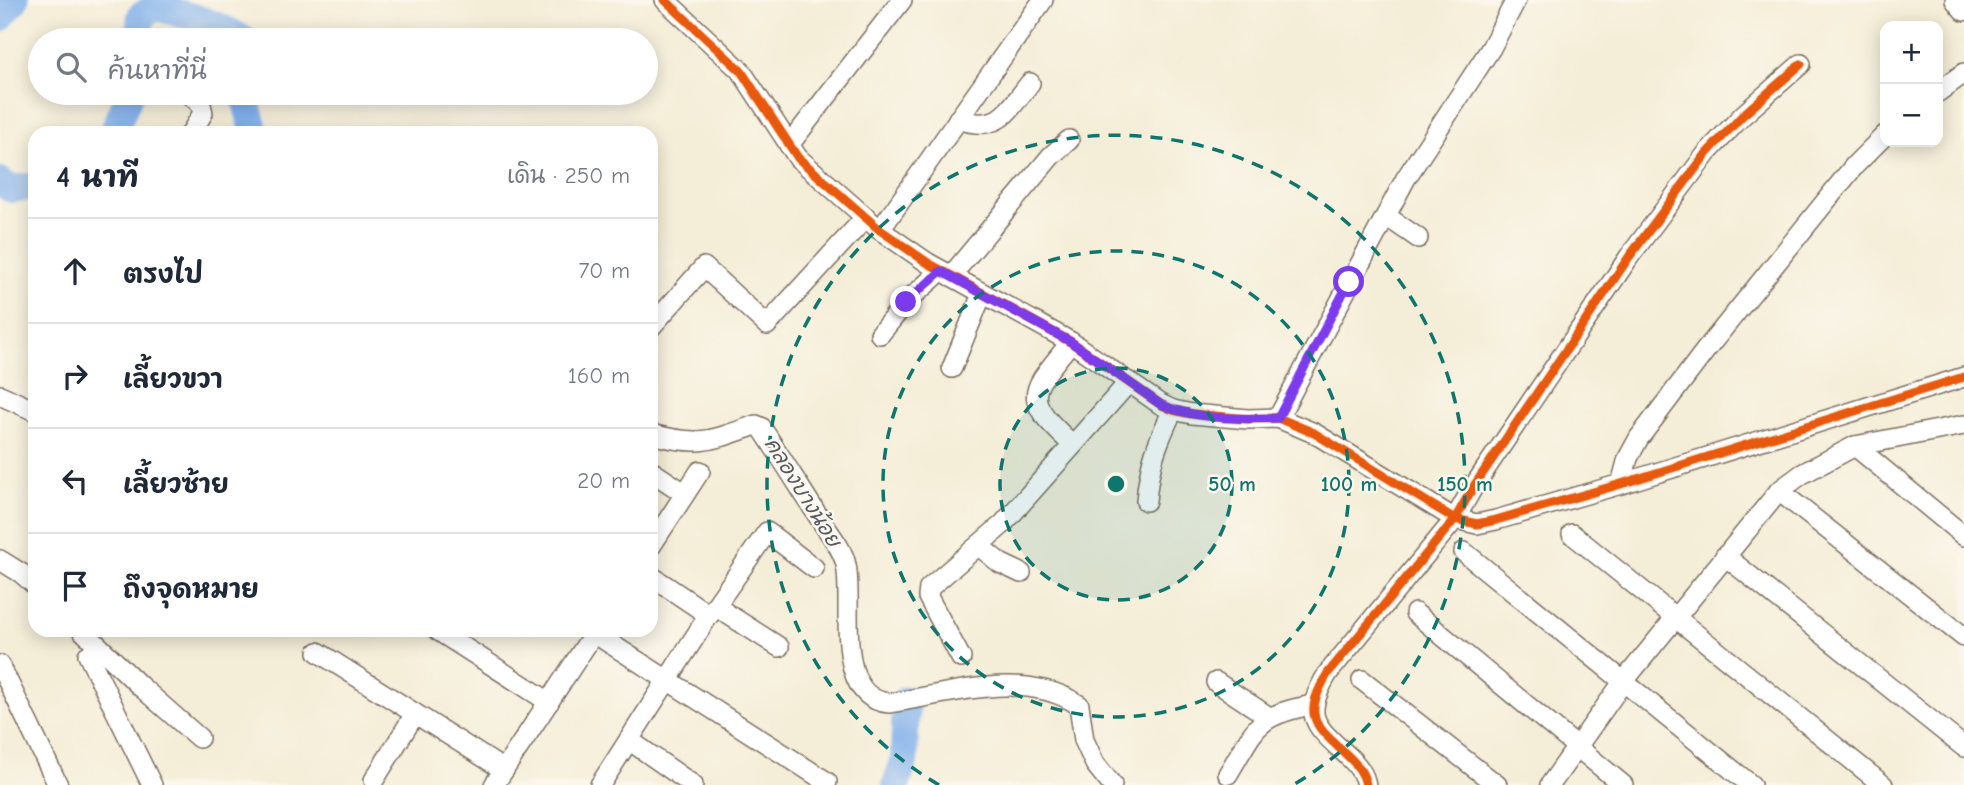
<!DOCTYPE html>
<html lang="th">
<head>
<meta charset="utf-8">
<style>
	body { margin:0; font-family:"Comic Neue","Playpen Sans Thai",sans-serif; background:#f6f6f7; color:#1f2937 }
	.controls { position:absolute; right:21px; top:21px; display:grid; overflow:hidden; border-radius:14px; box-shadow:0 4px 18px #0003 }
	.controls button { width:63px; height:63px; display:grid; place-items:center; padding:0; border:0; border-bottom:2px solid #e0e1e3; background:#fff; color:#1f2937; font:35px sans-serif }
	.stop { position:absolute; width:21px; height:21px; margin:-16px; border:5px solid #7c3aed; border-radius:50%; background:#fff }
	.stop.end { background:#7c3aed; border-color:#fff; box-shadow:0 2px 7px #0008 }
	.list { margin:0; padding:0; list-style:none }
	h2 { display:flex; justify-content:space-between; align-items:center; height:91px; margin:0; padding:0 28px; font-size:30px }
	h2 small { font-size:23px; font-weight:400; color:#747a83 }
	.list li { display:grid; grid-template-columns:46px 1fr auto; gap:21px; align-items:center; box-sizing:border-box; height:105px; padding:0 28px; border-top:2px solid #e0e1e3 }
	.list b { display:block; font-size:26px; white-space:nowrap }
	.list em { font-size:23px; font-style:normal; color:#747a83 }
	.icon { flex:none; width:38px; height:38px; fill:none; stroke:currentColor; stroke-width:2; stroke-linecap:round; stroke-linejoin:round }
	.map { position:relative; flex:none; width:1964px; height:785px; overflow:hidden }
	.search { position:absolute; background:#fff; box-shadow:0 4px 18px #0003; left:28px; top:28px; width:630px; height:77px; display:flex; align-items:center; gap:18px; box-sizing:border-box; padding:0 24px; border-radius:38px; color:#747a83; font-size:26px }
	.panel { position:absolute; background:#fff; box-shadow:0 4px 18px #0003; left:28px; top:126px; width:630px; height:511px; border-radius:21px }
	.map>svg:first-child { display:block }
</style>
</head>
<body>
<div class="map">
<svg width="1964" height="785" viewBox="0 0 1964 785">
	<rect width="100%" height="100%" fill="#fbf7ec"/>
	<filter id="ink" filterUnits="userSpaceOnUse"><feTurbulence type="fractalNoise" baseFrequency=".0143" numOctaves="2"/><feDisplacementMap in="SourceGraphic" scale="14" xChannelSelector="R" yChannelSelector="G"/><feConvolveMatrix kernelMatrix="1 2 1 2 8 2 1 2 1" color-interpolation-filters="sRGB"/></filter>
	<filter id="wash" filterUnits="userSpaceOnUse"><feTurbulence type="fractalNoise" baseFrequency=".00686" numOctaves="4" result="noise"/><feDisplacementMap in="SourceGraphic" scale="28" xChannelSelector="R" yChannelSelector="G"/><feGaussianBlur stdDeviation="1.57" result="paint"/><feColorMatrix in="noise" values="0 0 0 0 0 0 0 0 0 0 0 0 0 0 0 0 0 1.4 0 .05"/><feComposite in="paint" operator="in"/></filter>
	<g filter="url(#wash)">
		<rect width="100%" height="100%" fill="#f4edd7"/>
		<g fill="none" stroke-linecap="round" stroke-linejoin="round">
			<g stroke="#81b1ec" stroke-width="28">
				<polyline points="0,18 15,0"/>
				<path d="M 139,40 L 141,16 L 155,7 C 187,15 217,22 244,40"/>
				<polyline points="249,93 246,102 255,133"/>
				<polyline points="113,133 130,93"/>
				<polyline points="0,181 11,189 35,186"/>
				<polyline points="896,785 904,761 906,700"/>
			</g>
		</g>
	</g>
	<g filter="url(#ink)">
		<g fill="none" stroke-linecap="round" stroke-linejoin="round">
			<g stroke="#7c6e5f" stroke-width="22">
				<g id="minor">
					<polyline points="665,0 741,71 798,158 880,230 928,263 1071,342 1160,404 1173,410 1192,414 1248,419 1278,418 1314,433 1455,519 1477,524 1496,520 1621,484 1964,377"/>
					<polyline points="1955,0 1964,11"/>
					<polyline points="1938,92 1964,73"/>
					<polyline points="189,93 201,105 203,113 191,133"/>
					<path d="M 958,119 C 999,133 1007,112 1030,83"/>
					<polyline points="789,145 902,0"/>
					<polyline points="1386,216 1418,238"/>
					<polyline points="880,230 1043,0"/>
					<polyline points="951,276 1051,156 1069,140"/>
					<polyline points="651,327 704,267 767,325 866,217"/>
					<polyline points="880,334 906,302 941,271"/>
					<path d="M 1071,342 C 1029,394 1020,396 1073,445"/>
					<polyline points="952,368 982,294"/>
					<polyline points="0,395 35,411"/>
					<polyline points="1278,418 1406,178 1491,48 1516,0"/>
					<path d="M 651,434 C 701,447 709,441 756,425 L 761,427 C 781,457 800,488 820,519 C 829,533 843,549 846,565 C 854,601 832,698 889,703 C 948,695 1024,668 1079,705 L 1084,740 L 1095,764 L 1112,785"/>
					<polyline points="1855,446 1964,536"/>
					<polyline points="651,471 684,493"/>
					<polyline points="1621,484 1628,458 1639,438 1705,351 1855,165 1885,135"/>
					<polyline points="1779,491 1964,637"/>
					<path d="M 1146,501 C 1149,464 1157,443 1173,410"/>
					<polyline points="1572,534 1883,785"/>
					<polyline points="651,546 700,471"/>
					<polyline points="979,546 1000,563 1021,573"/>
					<polyline points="1464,552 1751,785"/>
					<polyline points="1725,556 1964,747"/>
					<polyline points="0,560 21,573 35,585"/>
					<polyline points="651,576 709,615"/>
					<polyline points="715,606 779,647"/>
					<polyline points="1415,613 1623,785"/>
					<polyline points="82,630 140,686 199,738"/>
					<polyline points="437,630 549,702"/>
					<polyline points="589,630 827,782"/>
					<polyline points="318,652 504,770"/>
					<polyline points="88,655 152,785"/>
					<polyline points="961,658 928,597 929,588 1003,524 1129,382"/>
					<polyline points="0,665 58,785"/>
					<polyline points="1362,680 1497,785"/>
					<polyline points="1216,682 1269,717"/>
					<polyline points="629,740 693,785"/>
					<path d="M 1228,774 C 1257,726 1255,716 1312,705"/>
					<polyline points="374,780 415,714"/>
					<polyline points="494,785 596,630"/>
					<polyline points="600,785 709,615 767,532 814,568"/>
					<path d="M 1366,785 C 1364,773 1357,765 1349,757 C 1315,725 1301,718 1328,673 L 1455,519 L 1472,489 L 1629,257 L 1707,153 L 1743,115 L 1801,64"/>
					<polyline points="1550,785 1623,682 1779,491 1802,474 1855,446 1964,425"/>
				</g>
			</g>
			<use href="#minor" stroke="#fff" stroke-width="19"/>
			<g stroke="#fbf7ec" stroke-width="13">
				<g id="cycleway">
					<polyline points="665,0 741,71 798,158 880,230 928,263 1071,342 1160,404 1173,410 1192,414 1248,419 1278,418 1314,433 1455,519 1477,524 1496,520 1621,484 1964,377"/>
					<path d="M 1366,785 C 1364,773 1357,765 1349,757 C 1315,725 1301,718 1328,673 L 1455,519 L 1472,489 L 1629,257 L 1707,153 L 1743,115 L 1801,64"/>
				</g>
			</g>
			<use href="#cycleway" stroke="#e8590c" stroke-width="9"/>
		</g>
	</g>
	<g fill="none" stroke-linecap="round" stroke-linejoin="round" filter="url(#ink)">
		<path stroke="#7c3aed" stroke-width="9" d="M 906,302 L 941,271 L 1071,342 L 1160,404 C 1195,420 1239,419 1278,418 L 1349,282"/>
	</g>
	<circle cx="1116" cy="484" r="116" fill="#0f766e" fill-opacity=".12"/>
	<g fill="none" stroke="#0f766e" stroke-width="3.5" stroke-dasharray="12 9">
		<circle cx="1116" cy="484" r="116"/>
		<circle cx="1116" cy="484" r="233"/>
		<path d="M939 785A349 349 0 1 1 1293 785"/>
	</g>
	<g text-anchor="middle" stroke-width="5" stroke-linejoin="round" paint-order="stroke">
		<g font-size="21" font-style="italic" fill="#545966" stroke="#fbf7ec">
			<text transform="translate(803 492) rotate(58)" y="7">คลองบางน้อย</text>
		</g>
	</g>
	<circle cx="1116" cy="484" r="10" fill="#0f766e" stroke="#fbf7ec" stroke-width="3.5"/>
	<g font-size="21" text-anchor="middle" font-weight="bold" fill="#0f766e" stroke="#fbf7ec" stroke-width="5" stroke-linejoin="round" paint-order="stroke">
		<text x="1232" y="491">50 m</text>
		<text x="1349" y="491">100 m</text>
		<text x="1465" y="491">150 m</text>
	</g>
</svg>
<div class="controls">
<button>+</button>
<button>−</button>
</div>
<div class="stop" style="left:1349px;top:282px"></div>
<div class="stop end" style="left:906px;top:302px"></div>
<div class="search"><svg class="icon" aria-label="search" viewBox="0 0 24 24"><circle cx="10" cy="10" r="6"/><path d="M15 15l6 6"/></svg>ค้นหาที่นี่</div>
<section class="panel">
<h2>4 นาที<small>เดิน · 250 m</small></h2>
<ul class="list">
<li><svg class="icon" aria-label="ahead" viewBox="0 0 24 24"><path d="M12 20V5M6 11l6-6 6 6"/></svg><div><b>ตรงไป</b></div><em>70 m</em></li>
<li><svg class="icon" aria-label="right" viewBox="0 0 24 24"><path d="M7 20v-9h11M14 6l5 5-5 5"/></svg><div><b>เลี้ยวขวา</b></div><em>160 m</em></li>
<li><svg class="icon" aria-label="left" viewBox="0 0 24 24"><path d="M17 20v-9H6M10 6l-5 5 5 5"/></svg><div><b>เลี้ยวซ้าย</b></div><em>20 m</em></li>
<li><svg class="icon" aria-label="arrive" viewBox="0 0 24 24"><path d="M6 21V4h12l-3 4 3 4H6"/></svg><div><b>ถึงจุดหมาย</b></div></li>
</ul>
</section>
</div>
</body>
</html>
